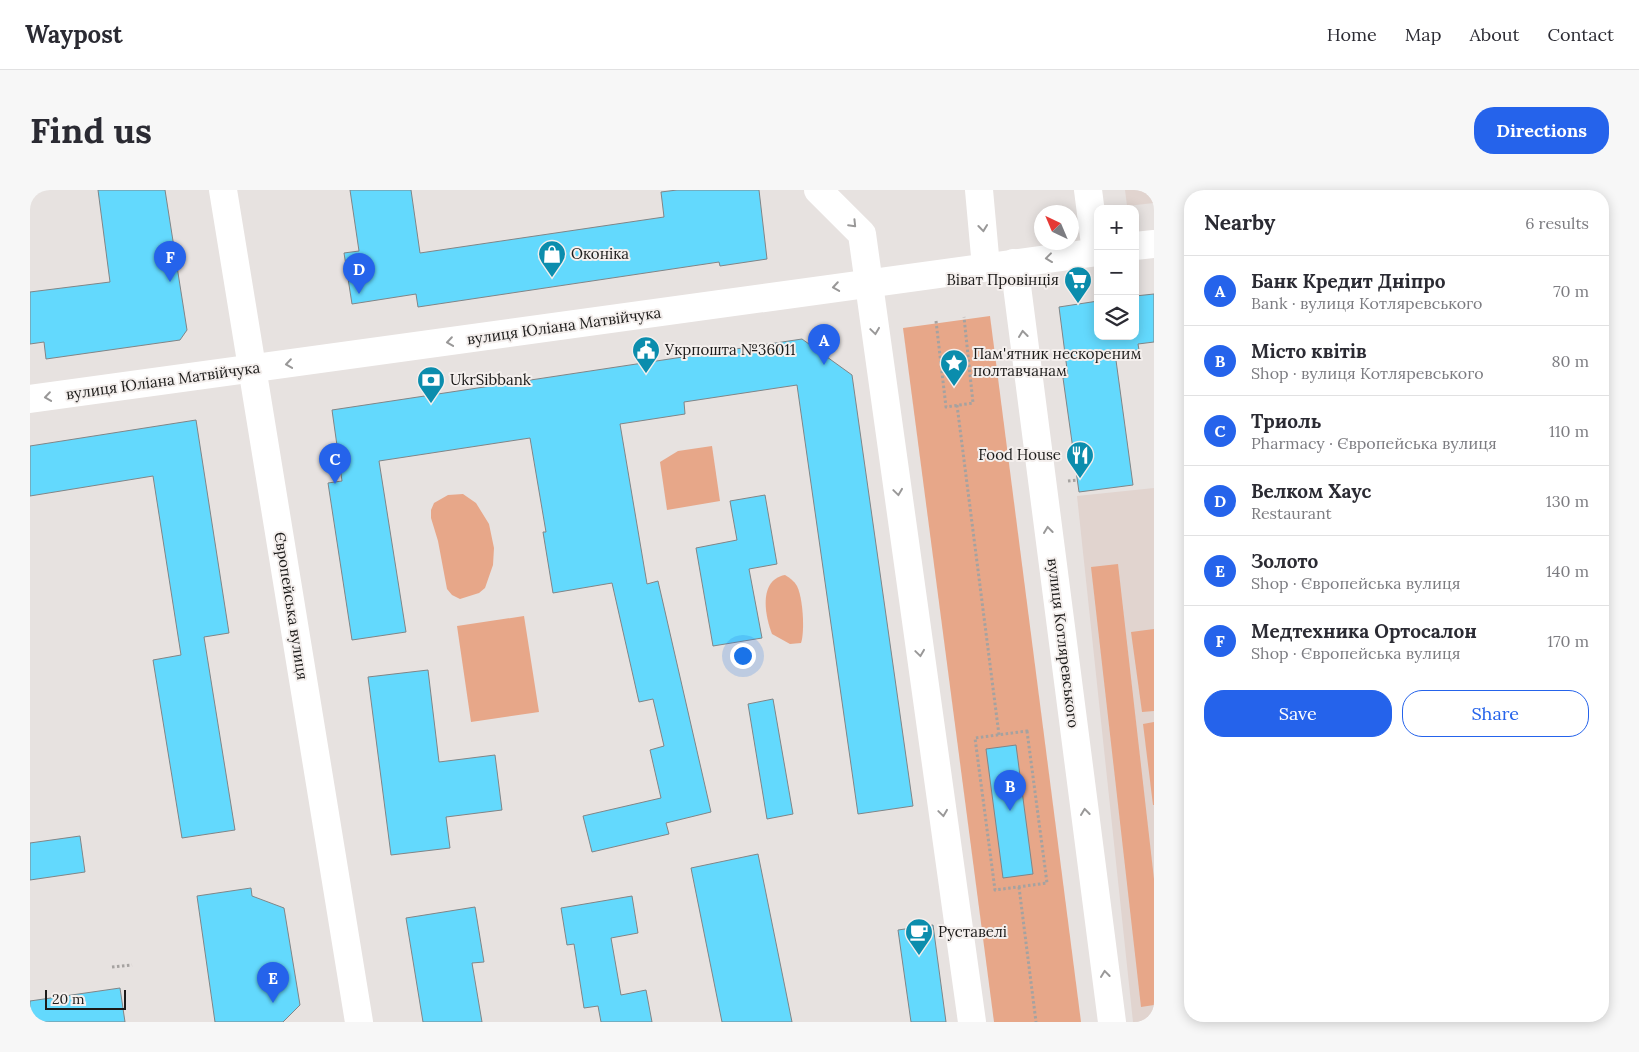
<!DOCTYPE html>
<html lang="en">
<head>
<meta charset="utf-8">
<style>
	body { margin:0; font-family:Lora,serif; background:#f7f7f7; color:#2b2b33 }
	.controls { position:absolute; right:15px; top:15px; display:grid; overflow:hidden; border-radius:10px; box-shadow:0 2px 12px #0003 }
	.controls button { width:45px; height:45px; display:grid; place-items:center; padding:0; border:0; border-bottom:1px solid #e1e1e2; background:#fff; color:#2b2b33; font:25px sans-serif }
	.compass { position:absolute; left:1004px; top:15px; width:45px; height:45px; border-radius:50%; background:#fff; box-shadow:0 2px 12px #0003; rotate:316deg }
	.scale { position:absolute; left:15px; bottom:12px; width:81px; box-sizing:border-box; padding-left:5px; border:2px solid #1c1b1a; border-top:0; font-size:14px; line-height:18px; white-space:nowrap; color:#1c1b1a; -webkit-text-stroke:4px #f4efed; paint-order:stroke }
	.you { position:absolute; left:712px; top:465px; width:18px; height:18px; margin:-12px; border:4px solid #fff; border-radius:50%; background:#1a73e8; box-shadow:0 0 0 8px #1a73e833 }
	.badge { display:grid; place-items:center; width:32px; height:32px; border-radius:50%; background:#2563eb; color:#fff; font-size:16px; font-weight:700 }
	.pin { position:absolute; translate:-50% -41px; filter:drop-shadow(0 1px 2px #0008) }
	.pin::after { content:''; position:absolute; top:26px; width:18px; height:15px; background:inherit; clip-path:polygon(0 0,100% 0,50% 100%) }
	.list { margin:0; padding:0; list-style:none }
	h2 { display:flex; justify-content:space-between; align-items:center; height:65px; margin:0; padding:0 20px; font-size:21px }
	h2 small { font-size:16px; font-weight:400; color:#7c7c81 }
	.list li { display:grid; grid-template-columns:32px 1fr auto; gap:15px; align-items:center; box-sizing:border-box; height:70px; padding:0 20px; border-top:1px solid #e1e1e2 }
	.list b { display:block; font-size:19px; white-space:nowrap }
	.list p { margin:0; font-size:16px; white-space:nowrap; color:#7c7c81 }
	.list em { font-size:16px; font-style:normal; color:#7c7c81 }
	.actions { display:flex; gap:10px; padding:15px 20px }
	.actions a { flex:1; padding:11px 0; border:1px solid #2563eb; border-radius:20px; text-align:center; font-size:18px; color:#2563eb }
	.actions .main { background:#2563eb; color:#fff }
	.icon { flex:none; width:28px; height:28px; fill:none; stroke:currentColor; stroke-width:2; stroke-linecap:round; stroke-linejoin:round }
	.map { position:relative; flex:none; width:1124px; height:832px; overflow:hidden; border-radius:20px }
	header { display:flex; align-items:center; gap:30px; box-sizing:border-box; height:70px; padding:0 25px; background:#fff; border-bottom:1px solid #e1e1e2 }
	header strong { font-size:24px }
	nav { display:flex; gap:28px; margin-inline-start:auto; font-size:18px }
	.intro { display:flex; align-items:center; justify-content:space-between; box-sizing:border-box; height:120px; padding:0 30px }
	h1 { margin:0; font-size:35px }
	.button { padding:12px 22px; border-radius:20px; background:#2563eb; color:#fff; font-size:18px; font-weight:700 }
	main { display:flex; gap:30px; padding:0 30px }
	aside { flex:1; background:#fff; border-radius:20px; box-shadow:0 2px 12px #0003 }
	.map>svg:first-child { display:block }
</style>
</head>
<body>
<header>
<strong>Waypost</strong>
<nav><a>Home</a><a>Map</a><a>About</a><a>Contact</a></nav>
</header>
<div class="intro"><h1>Find us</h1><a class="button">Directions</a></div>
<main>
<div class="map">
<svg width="1124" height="832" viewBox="0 0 1124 832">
	<rect width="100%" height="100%" fill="#e7e2e0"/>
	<g fill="#e1d4cf">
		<polygon points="1095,0 1124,0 1124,13 1097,16"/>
		<polygon points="1124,298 1124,832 1103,832 1047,306"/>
	</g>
	<g fill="#e7a789">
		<polygon points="960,126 1051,832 964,832 873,138"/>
		<polygon points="682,256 690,311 637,320 630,272 648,261"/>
		<polygon points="433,304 446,313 459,334 464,358 463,375 455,398 449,403 430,409 422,405 417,399 408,351 401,328 401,320 404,313 418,305"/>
		<polygon points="1088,374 1124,689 1124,815 1111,817 1061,377"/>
		<path d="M 755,385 C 760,388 764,391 767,396 C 773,408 775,441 771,453 L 760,454 L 742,444 C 735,426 728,390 755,385 Z"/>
		<polygon points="494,426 509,522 441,532 427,436"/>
		<polygon points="1124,439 1124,521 1112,522 1101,442"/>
		<polygon points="1124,532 1124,615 1123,615 1113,534"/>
	</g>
	<g fill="#63d9fd" stroke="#818587">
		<polygon points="68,0 135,0 157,140 150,150 16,169 14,152 0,154 0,102 80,92"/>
		<polygon points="320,0 381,0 390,63 634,27 631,2 647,0 729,0 737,69 690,76 689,72 388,117 386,104 322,114 314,63 329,61"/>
		<polygon points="1124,104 1124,152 1108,154 1109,160 1085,163 1103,295 1049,302 1033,188 1038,187 1029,117 1068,111 1068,146 1105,146 1105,106"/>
		<polygon points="772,149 822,185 883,616 828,624 767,195 654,212 655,224 590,234 617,394 628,391 681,622 636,633 639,644 562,662 553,626 631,608 620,560 634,556 623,509 609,512 582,393 523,403 513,342 516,342 500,248 349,271 376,442 322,450 298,293 312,291 302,220"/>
		<polygon points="166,230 199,443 174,447 205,640 152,648 123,470 151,465 123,286 0,306 0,256"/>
		<polygon points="735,305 747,374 719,379 732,448 683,456 666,358 707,350 700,311"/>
		<polygon points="398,480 409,572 465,565 472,620 416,627 420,658 361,665 338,487"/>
		<polygon points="743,509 763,624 737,629 718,514"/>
		<polygon points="986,555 1003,684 973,688 956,559"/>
		<polygon points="50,646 55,682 0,690 0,653"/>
		<polygon points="728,664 762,832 692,832 661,678"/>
		<polygon points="221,698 222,706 254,718 270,815 253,832 185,832 167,706"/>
		<polygon points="602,706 608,743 581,748 591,805 616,800 622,832 571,832 568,816 554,818 544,754 537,755 531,718"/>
		<polygon points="445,717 454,772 442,773 452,832 393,832 376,728"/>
		<polygon points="903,735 916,832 881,832 868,740"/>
		<polygon points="90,798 95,832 0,832 0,811"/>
	</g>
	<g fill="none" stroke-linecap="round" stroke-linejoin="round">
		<g stroke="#a5a2a0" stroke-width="3" stroke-dasharray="2.5 2.5" stroke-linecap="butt">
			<polyline points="906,131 916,217 943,213 934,127"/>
			<polyline points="927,215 969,545"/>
			<polyline points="1038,291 1047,290"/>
			<polygon points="997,541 1017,693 965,700 945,548"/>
			<polyline points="989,697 1006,832"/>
			<polyline points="82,777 102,775"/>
		</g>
		<g stroke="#fff" stroke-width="28">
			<polyline points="788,0 832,44 942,832"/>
			<polyline points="949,0 956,77"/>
			<polyline points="1058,0 1066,62"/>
			<polyline points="984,73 1082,832"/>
		</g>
		<g stroke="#fff" stroke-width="28">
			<polyline points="1105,56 1124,54"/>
			<polyline points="0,209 1068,62"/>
		</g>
		<polyline stroke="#fff" stroke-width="28" points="193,0 329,832"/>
	</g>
	<defs><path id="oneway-chevron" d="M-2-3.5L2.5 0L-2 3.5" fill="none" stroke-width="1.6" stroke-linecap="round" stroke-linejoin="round" transform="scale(1.25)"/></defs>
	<g stroke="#999898">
		<use href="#oneway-chevron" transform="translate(823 34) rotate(46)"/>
		<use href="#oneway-chevron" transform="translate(953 38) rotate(84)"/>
		<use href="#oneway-chevron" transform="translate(1019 68) rotate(173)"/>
		<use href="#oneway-chevron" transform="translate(806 97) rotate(171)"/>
		<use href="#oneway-chevron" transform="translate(845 141) rotate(82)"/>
		<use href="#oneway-chevron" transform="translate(993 144) rotate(-97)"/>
		<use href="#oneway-chevron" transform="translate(420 152) rotate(172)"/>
		<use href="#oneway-chevron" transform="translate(259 174) rotate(172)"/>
		<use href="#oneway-chevron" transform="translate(18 207) rotate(172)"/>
		<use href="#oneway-chevron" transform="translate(868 302) rotate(82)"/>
		<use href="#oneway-chevron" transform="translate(1018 340) rotate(-97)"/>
		<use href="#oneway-chevron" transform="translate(890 463) rotate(82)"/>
		<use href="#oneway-chevron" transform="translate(1055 622) rotate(-97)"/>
		<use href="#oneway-chevron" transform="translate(913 623) rotate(82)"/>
		<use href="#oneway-chevron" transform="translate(1075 784) rotate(-97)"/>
	</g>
	<defs>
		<g id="shop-pin" transform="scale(1.4375)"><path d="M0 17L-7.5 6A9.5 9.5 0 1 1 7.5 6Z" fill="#0b8dad" stroke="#f4efed"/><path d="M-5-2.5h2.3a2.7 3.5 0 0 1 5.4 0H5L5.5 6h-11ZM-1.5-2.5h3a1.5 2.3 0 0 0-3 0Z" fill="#fff"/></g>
		<g id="supermarket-pin" transform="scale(1.4375)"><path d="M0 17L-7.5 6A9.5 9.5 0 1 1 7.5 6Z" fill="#0b8dad" stroke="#f4efed"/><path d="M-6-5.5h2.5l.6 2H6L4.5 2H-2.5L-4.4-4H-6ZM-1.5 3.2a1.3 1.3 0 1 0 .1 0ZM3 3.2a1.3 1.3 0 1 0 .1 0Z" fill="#fff"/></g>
		<g id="civic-pin" transform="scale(1.4375)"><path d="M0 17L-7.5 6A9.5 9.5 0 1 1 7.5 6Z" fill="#0b8dad" stroke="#f4efed"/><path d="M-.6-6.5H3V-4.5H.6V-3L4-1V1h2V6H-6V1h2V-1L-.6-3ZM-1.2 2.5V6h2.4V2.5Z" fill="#fff"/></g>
		<g id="sight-pin" transform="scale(1.4375)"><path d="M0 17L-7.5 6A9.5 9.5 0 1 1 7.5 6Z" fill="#0b8dad" stroke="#f4efed"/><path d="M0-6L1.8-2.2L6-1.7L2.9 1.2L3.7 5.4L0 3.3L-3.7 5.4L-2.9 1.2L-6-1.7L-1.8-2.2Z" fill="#fff"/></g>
		<g id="bank-pin" transform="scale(1.4375)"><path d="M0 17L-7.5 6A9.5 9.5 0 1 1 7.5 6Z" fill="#0b8dad" stroke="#f4efed"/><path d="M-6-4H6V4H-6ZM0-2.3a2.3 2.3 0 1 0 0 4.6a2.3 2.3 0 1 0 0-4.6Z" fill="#fff"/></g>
		<g id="restaurant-pin" transform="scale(1.4375)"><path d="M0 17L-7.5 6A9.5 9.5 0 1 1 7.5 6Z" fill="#0b8dad" stroke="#f4efed"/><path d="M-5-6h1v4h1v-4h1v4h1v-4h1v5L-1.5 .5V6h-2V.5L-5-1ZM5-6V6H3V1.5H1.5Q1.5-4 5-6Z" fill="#fff"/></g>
		<g id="cafe-pin" transform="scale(1.4375)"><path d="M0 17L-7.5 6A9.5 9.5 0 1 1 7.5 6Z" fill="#0b8dad" stroke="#f4efed"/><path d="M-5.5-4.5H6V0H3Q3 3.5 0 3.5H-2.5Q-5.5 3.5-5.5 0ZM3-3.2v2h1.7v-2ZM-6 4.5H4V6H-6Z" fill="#fff"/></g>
	</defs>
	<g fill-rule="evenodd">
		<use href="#shop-pin" x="522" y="64"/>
		<use href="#supermarket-pin" x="1048" y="90"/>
		<use href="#civic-pin" x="616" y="160"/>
		<use href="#sight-pin" x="924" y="173"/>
		<use href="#bank-pin" x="401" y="190"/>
		<use href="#restaurant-pin" x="1050" y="265"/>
		<use href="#cafe-pin" x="889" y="742"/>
	</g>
	<g text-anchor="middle" stroke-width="4" stroke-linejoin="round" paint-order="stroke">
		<g font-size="15" fill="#1c1b1a" stroke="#f4efed" text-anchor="start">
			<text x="541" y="69">Оконіка</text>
			<text x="1029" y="95" text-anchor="end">Віват Провінція</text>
			<text x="635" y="165">Укрпошта №36011</text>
			<text x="943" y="169">Пам'ятник нескореним<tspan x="943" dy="17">полтавчанам</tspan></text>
			<text x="420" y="195">UkrSibbank</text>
			<text x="1031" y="270" text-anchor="end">Food House</text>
			<text x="908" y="747">Руставелі</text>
		</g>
		<g font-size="15" fill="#1c1b1a" stroke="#f4efed">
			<text transform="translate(534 136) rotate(-8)" y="5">вулиця Юліана Матвійчука</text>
			<text transform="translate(133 191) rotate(-8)" y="5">вулиця Юліана Матвійчука</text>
			<text transform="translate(261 416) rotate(81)" y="5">Європейська вулиця</text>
			<text transform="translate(1033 453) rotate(83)" y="5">вулиця Котляревського</text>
		</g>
	</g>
</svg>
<div class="controls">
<button>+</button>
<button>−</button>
<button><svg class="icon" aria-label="layers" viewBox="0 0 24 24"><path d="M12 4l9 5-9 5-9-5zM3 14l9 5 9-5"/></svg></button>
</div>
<svg class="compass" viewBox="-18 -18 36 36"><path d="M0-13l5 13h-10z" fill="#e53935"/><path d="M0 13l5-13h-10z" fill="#7c7c81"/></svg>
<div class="scale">20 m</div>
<div class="you"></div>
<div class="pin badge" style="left:794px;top:175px">A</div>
<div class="pin badge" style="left:980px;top:621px">B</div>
<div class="pin badge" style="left:305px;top:294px">C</div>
<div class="pin badge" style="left:329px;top:104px">D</div>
<div class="pin badge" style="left:243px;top:813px">E</div>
<div class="pin badge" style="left:140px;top:92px">F</div>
</div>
<aside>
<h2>Nearby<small>6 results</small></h2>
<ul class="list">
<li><span class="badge">A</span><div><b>Банк Кредит Дніпро</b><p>Bank · вулиця Котляревського</p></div><em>70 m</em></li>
<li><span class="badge">B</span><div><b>Місто квітів</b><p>Shop · вулиця Котляревського</p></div><em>80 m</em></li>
<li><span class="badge">C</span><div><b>Триоль</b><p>Pharmacy · Європейська вулиця</p></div><em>110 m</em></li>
<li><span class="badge">D</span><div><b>Велком Хаус</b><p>Restaurant</p></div><em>130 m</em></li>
<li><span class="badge">E</span><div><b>Золото</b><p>Shop · Європейська вулиця</p></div><em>140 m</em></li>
<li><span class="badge">F</span><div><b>Медтехника Ортосалон</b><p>Shop · Європейська вулиця</p></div><em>170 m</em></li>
</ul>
<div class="actions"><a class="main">Save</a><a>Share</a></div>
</aside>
</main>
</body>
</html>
